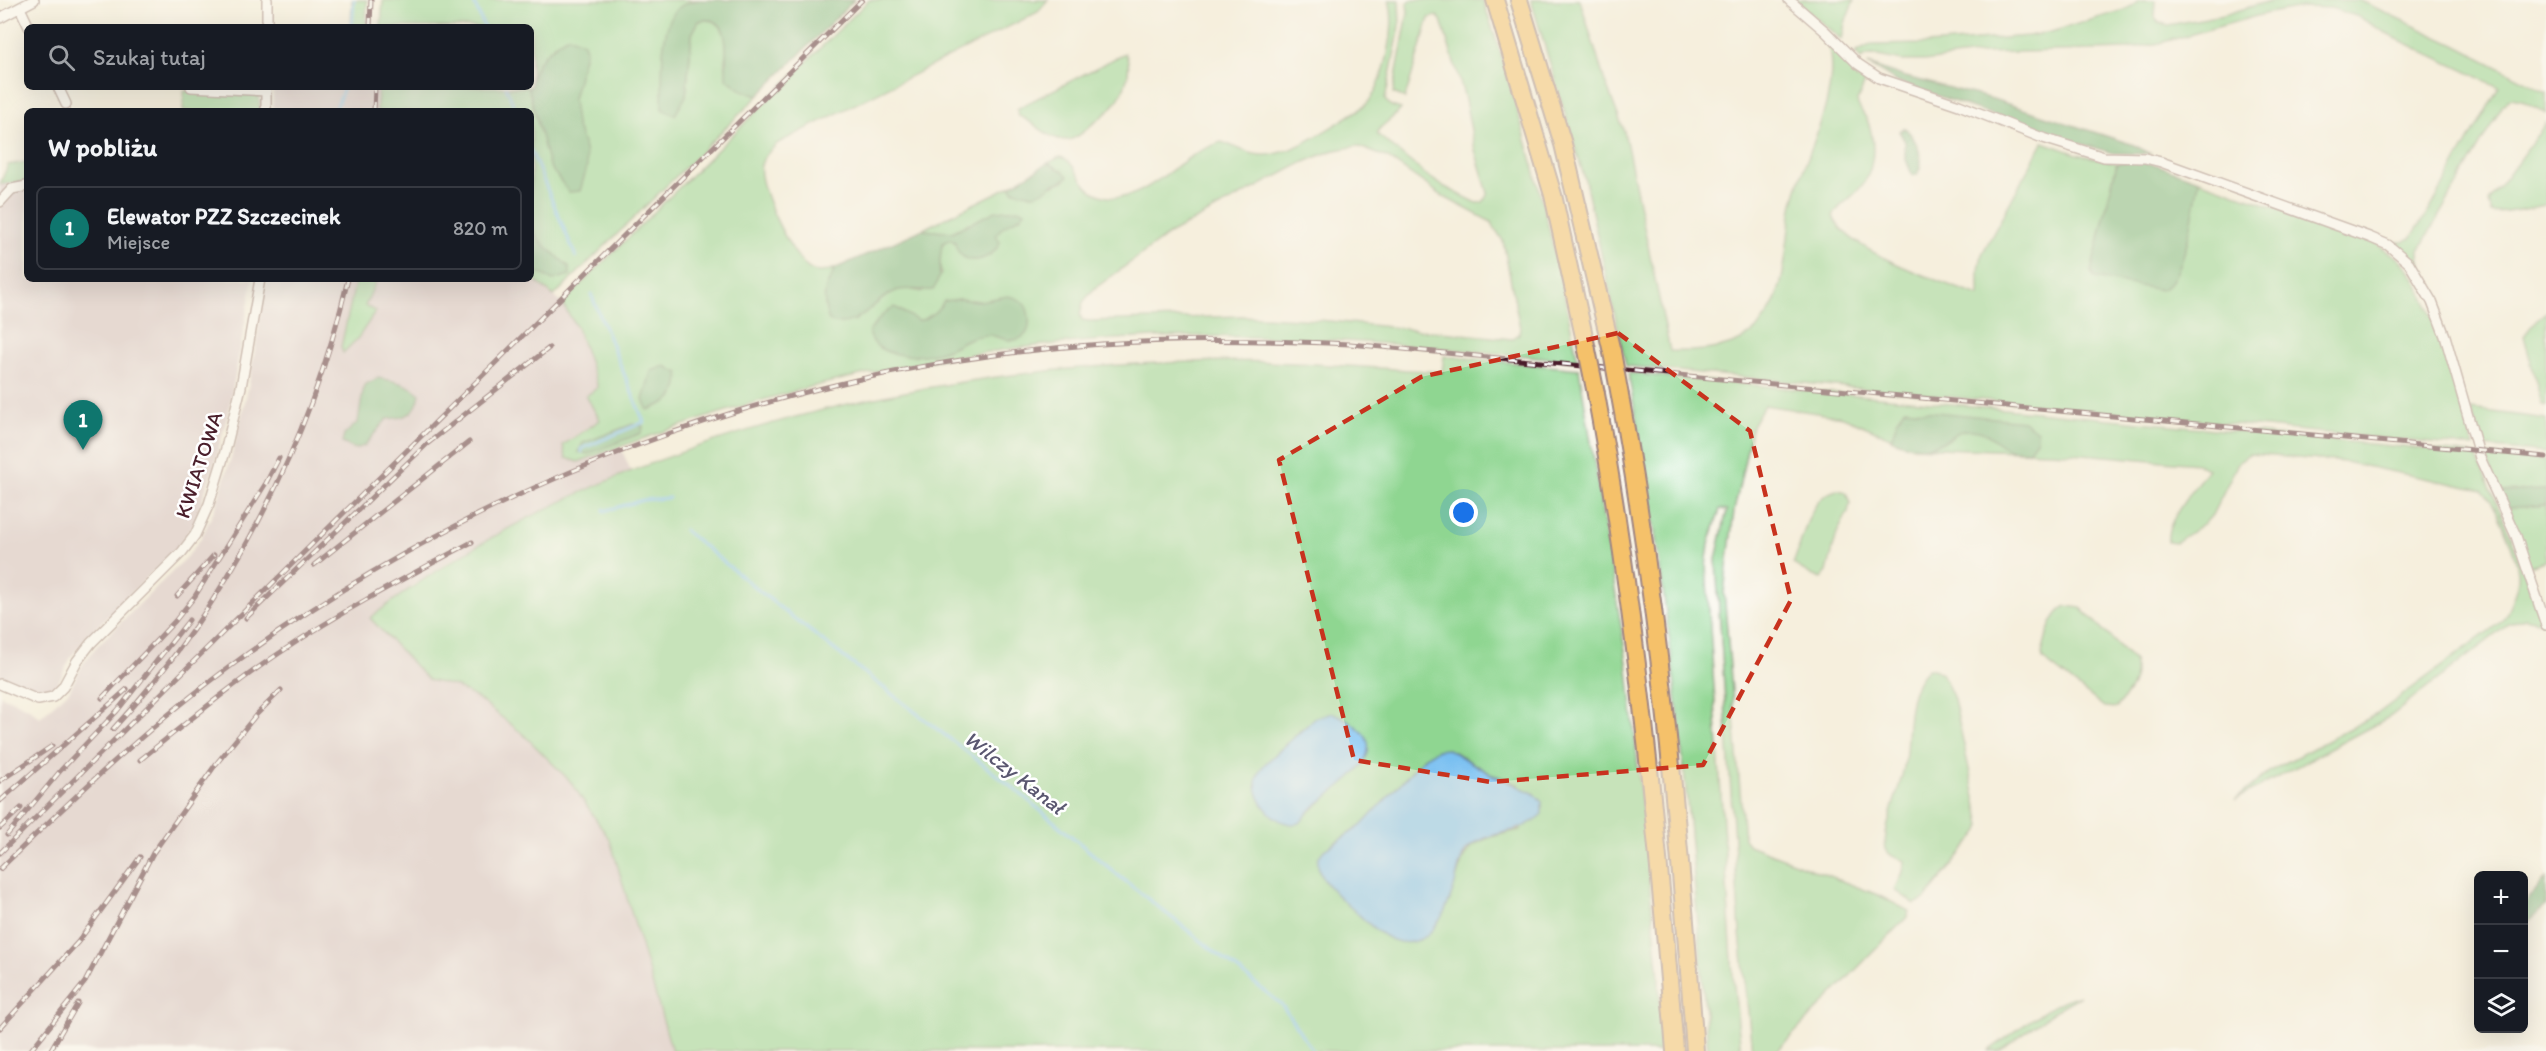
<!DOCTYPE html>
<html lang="pl">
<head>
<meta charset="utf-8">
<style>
	body { margin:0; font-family:Itim,sans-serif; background:#242831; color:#f1f3f6 }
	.controls { position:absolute; right:18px; bottom:18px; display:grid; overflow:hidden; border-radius:9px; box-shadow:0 6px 24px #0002 }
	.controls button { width:54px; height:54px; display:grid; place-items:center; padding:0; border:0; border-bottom:2px solid #363941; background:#171b24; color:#f1f3f6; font:30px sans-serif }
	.you { position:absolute; left:1464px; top:513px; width:21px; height:21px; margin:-15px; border:4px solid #fff; border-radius:50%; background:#1a73e8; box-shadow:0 0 0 9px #1a73e833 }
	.badge { display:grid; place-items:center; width:39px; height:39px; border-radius:50%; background:#0f766e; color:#fff; font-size:20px; font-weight:700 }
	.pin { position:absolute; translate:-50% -50px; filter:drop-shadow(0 2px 3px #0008) }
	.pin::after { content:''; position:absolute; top:32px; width:21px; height:18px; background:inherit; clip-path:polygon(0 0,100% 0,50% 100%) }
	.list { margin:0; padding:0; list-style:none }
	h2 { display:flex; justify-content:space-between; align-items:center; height:78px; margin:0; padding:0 24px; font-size:26px }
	h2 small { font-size:20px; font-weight:400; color:#9ea1a6 }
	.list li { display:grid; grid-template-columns:39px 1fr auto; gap:18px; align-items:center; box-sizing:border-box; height:84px; margin:0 12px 12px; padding:0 12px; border:2px solid #363941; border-radius:9px }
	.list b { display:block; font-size:22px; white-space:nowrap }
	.list p { margin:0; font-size:20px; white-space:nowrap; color:#9ea1a6 }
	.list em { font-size:20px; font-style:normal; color:#9ea1a6 }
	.icon { flex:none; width:33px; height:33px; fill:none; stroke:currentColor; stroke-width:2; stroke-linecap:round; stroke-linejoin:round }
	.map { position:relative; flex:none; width:2546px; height:1051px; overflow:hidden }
	.search { position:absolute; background:#171b24; box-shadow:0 6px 24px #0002; left:24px; top:24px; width:510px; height:66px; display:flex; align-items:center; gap:15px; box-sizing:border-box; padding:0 21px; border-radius:9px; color:#9ea1a6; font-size:22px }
	.panel { position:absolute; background:#171b24; box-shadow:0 6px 24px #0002; left:24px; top:108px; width:510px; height:174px; border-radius:9px }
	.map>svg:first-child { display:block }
</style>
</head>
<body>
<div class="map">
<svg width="2546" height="1051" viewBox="0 0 2546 1051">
	<rect width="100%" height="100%" fill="#fff"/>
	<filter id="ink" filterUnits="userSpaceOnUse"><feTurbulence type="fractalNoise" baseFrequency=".0167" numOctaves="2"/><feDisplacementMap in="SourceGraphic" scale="12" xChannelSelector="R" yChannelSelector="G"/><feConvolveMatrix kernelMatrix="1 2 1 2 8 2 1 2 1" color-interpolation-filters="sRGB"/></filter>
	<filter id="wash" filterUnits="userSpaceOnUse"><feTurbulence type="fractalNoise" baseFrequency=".008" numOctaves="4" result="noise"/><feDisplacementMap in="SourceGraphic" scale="24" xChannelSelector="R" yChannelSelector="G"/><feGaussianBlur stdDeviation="1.35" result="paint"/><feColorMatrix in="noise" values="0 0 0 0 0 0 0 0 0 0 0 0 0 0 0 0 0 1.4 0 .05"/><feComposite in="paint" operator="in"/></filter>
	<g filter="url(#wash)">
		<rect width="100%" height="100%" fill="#f5efdd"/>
		<g fill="#d2bec3">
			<polygon points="273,87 378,87 377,111 273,111"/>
			<polygon points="27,181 27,279 253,279 228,414 213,469 194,523 177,548 86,638 71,657 58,683 43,693 0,677 0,184"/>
			<polygon points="531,277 562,303 571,316 597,384 600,420 563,444 578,462 620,446 631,471 545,509 451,560 411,586 428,680 455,686 477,698 523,734 570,781 610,840 672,1051 0,1051 0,695 29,708 40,717 69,691 83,664 96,647 187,557 201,538 216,506 232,454 248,389 267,279"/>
		</g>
		<g fill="#8fd691" stroke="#6c7a5e" stroke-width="1.5" fill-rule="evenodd">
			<polygon points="352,0 367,0 366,27 351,27"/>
			<path d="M 383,0 L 699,0 L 691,1 L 686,96 L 692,34 L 699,21 C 719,16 727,31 727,49 C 727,54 724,59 725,64 C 729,80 744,91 758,96 L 554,296 L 531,277 L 531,111 L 377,111 L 378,87 L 531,87 L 531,27 L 381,27 Z"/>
			<path d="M 869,0 L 1048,0 L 1038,12 L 778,143 C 771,150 764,155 761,165 C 756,185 793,261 811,270 C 819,274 826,271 833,269 L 833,275 L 828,283 L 854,321 L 893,291 L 903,288 L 923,292 L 941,274 L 939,254 L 943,243 L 950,239 L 955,242 L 996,235 L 1001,226 L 1022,216 L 969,223 L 952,232 L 921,230 L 1010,186 L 1014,191 L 1051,186 L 1064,181 L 1063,171 L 1048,163 L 1060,157 C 1075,160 1079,183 1094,192 C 1130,212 1163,174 1192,156 C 1200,150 1211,146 1221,142 C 1235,146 1250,156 1265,155 C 1295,155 1339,121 1365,106 C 1385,84 1397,29 1389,0 L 1399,0 L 1400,26 L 1385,100 L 1391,106 L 1401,109 C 1395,118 1380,124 1377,134 L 1425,174 L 1443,186 L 1477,203 L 1483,202 L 1488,193 L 1475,150 L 1464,95 L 1441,20 L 1437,16 L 1429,18 L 1405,98 L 1393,93 L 1408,13 L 1407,3 L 1411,0 L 1483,0 C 1523,118 1554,239 1578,361 C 1437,347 1296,333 1155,337 C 1028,342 899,362 777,396 C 709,415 643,438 578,462 L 566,458 L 563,445 L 600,420 L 586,396 L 597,388 L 597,384 L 577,328 L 562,303 ZM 1357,146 L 1388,158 L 1444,197 L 1491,222 L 1503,241 L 1520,328 L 1519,334 L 1512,339 L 1319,320 L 1241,316 L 1089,321 L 1082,320 L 1080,314 L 1083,302 L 1094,289 L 1171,233 L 1302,163 L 1331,151 Z"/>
			<path d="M 1531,0 L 1580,0 L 1604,79 L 1624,131 L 1670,351 C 1701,352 1739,350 1760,325 C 1789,289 1784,251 1792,208 C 1800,169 1821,133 1828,95 C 1832,75 1833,55 1825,37 L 1867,78 L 1857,101 C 1858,109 1865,114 1868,122 C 1876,143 1875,172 1859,189 C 1851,199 1839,204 1833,216 C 1845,251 1944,283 1979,296 L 1979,270 L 1982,254 L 2043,142 L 2077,154 L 2117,163 L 2091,272 L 2186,248 L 2199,180 L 2377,244 L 2394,255 L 2407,267 L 2416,281 L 2441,336 L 2474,447 L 1626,366 L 1585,180 Z"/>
			<polygon points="1795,0 1854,0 1845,23 1842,40"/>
			<path d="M 2138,0 L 2155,0 L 2154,17 L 2158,22 L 2168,25 L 2223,15 L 2273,0 L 2359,0 L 2455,45 L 2546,92 L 2546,113 L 2521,100 L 2510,98 L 2503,105 L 2419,250 C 2418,266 2430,281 2434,297 L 2414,262 L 2394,242 L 2403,242 L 2411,238 L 2429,211 L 2499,87 L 2393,37 L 2359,17 L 2331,8 L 2302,7 L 2264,14 L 2160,43 L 2128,49 L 1984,53 L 1924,61 L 1902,61 L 1873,55 L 1865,56 L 1861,59 L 1855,53 L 1870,45 L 1927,44 L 2028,36 L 2051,32 L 2124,10 L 2134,5 Z"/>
			<path d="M 1125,53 C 1134,68 1124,93 1114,105 C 1107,114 1097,120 1089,127 C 1082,133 1074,141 1065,140 C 1047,139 1035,122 1019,116 L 1017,110 L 1020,107 Z"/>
			<polygon points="184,91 259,94 260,111 183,111"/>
			<path d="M 2546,123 L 2546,205 C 2529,207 2506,215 2491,212 L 2488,202 Z"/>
			<polygon points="27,162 27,181 0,184 8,165"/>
			<polygon points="356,279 377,279 365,306 376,311 358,338 343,353 341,347"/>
			<polygon points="2546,312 2546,406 2542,405 2524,336 2536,320"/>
			<path d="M 1444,356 L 1579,369 L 1628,669 L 1658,967 L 1663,1051 L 672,1051 L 610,840 L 570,781 L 523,734 L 477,698 L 455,686 L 428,680 L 370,618 C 595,444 908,369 1188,362 C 1272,359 1357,367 1442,372 ZM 1303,728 L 1355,772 L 1308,813 L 1276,818 L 1259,797 L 1264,765 ZM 1454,752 L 1489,773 L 1518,784 L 1520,830 C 1459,843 1467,847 1449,902 L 1381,933 L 1338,895 L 1319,872 L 1334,843 L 1361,826 L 1425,757 Z"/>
			<path d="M 1628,373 L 2475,454 L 2511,535 L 2542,622 L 2525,618 L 2509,624 L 2391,716 L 2235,800 L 2270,771 L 2377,714 L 2502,621 C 2509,611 2518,588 2518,577 C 2519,559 2496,502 2482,490 L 2345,462 L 2249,454 L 2239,461 L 2212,515 L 2206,522 L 2175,543 L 2168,542 C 2164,523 2197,484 2208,469 L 2197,464 L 2071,453 L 1913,447 L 1843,417 L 1764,405 L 1752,426 L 1734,511 L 1724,592 L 1744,839 L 1749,845 L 1878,895 L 1909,911 L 1907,917 L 1777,1051 L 1752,1051 L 1740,933 L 1717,578 L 1716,559 L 1727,510 L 1720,509 L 1709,544 L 1706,566 L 1733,976 L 1741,1051 L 1708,1051 C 1691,824 1671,596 1628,373 Z"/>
			<polygon points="2471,409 2546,419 2546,453 2482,447"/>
			<polygon points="2484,455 2546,461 2546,490 2499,492"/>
			<path d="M 1838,490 L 1846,492 L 1850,503 L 1848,512 L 1837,533 L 1827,572 L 1822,578 L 1813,576 L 1793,564 C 1804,538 1808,495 1838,490 Z"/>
			<polygon points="2546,505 2546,561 2529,566 2508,508"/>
			<path d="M 2066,606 L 2081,608 L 2134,661 C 2139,680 2128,694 2116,708 L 2104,707 L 2043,659 L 2042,654 C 2046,637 2050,615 2066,606 Z"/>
			<path d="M 1928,669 L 1934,669 L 1942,673 L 1954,699 L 1981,825 L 1979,831 L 1925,899 L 1915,904 L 1895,890 L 1903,872 L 1905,861 C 1898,858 1889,857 1886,849 C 1881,834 1901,785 1904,767 C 1910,737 1903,691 1928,669 Z"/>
			<path d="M 2080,996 L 2061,1007 L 1998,1051 L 1988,1051 C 2010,1036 2055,998 2080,996 Z"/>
		</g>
		<g fill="#73b77b" stroke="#5e6b53" stroke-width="1.5">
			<path d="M 699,0 L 854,0 L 758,96 L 742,90 L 726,78 C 725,58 734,12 699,21 L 692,34 L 686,96 L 675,115 L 662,109 C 663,83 659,39 672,16 C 677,5 688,2 699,0 Z"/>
			<path d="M 568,36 L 584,43 L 586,49 L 573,99 L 576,124 L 585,149 L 587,167 L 580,191 L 569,192 L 549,166 L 528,87 L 531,87 C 531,63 549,48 568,36 Z"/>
			<polygon points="1868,64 1902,76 1993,99 2134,145 2151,154 2113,153 2054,136 1895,81"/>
			<path d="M 1905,128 C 1916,138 1927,162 1917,175 L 1912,175 L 1905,157 L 1905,142 L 1899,131 Z"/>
			<path d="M 2135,161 L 2157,165 L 2199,180 C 2195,203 2185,282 2161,290 L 2095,278 L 2091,272 L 2117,163 Z"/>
			<path d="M 1048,163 L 1063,171 L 1068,176 C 1063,183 1057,181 1051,186 C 1036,197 1032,195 1014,191 L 1010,186 Z"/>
			<path d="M 531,208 C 534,215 531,220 533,227 C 537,244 558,255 569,267 L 570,275 L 553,280 L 531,269 Z"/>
			<path d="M 1018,209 L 1025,211 C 1018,223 1004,221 996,235 L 1000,242 C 992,263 959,269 955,242 L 950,239 L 943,243 C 937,260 944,275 933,290 C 921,292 907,286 896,291 C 872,300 859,330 830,322 C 825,313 823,297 826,287 C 829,280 833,277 834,269 L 921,230 L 952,232 L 996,211 Z"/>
			<path d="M 1008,296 C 1012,297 1018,298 1021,301 C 1030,307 1032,327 1025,335 C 1015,344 1004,339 994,336 C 988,334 978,336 971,338 C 962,341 955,347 946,350 C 924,358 875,361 869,332 C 876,322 884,311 895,307 L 918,321 C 930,318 937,311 944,301 L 959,299 L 980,301 Z"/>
			<path d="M 665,366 L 679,373 C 679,398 670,402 648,410 L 643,400 L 651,371 Z"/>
			<path d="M 378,378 C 393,381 408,383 420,394 C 417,414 406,418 387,419 L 364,446 L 355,449 L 342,443 L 344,435 L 358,422 L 364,385 Z"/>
			<path d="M 1905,409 L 2024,421 L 2037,431 L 2037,439 L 2028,451 C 2023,450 2014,451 2009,449 C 1993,443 1989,429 1969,430 C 1959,430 1956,434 1948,439 C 1929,451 1911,448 1891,439 L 1897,421 Z"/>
			<polygon points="633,424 643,426 642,433 588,454 578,452 583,443"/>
			<polygon points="2546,490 2546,505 2508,508 2499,492"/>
			<polygon points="2546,878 2546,906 2524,925 2524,906"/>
		</g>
		<g fill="#79c0f1" stroke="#62708e" stroke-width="1.5">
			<path d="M 1333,713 C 1344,717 1352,722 1361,731 C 1388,758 1334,790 1316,805 C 1309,810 1305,817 1300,823 C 1279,829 1255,804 1256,782 C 1257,776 1260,770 1264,765 L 1315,718 Z"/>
			<path d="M 1448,749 L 1489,773 L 1533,793 L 1542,802 L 1542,814 C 1519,836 1494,829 1471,846 C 1459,854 1458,874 1454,887 C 1446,914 1428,953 1393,940 C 1377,934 1362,917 1349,906 C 1336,894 1315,877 1318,858 L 1324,850 L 1361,826 L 1425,757 L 1437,750 Z"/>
		</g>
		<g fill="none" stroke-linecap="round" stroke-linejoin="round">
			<g stroke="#79c0f1" stroke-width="3">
				<polyline points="473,0 484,27"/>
				<polyline points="352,27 354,0"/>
				<polyline points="506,87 516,111"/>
				<polyline points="335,111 344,87"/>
				<polyline points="531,151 576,257"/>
				<polyline points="582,452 581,449 644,422 591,294"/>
				<polyline points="604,509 604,511 643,500 669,498"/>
				<polyline points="684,530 783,610 1016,790 1119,876 1281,1004 1313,1051"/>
			</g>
		</g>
	</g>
	<g filter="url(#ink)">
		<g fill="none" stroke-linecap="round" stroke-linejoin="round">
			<g stroke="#a08784" stroke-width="12">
				<g id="minor">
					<polyline points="267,0 267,27"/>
					<polyline points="1789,0 1825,31 1858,64 1879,78 1959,105 2040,137 2104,157 2145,158 2161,162 2369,237 2388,245 2409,263 2432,302 2445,336 2480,458 2516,536 2546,625"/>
					<polyline points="20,8 29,27"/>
					<polyline points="0,18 34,0"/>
					<polyline points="58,87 66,104"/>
					<polyline points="191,87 266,91"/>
					<polyline points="266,111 266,87"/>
					<polyline points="0,202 12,189 27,186"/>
					<polyline points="0,684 38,700 53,697 63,687 77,661 91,643 182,552 195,535 209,504 225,452 241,387 260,279"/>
				</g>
			</g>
			<g stroke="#a08784" stroke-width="20">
				<g id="motorway">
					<polyline points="1495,0 1553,195 1587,350"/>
					<polyline points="1519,0 1563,144 1612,352"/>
					<path d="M 1596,394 C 1636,611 1657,831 1675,1051"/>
					<path d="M 1620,396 C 1660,613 1679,832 1695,1051"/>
				</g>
			</g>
			<use href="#minor" stroke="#fff" stroke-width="9"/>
			<use href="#motorway" stroke="#f5c16b" stroke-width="16"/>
			<g stroke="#4a1f2b" stroke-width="5">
				<g id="rail">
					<polyline points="370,27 371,0"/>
					<polyline points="374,111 375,87"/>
					<polyline points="314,565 469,442"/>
					<polyline points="177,596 214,555"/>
					<polyline points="246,618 427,444 549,348"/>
					<polyline points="102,698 175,621 195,596 266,483 279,458"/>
					<path d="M 113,729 C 229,604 310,444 348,279"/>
					<path d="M 140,760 C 185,724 230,686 278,654 C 340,612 406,577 472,542"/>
					<polyline points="0,781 52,746"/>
					<polyline points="0,801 127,689"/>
					<polyline points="0,828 21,808"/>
					<polyline points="7,835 61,770 117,711 189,620"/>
					<polyline points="0,853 862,0"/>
					<path d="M 0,869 C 70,801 141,733 220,674 C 475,482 784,366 1102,344 C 1185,338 1268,340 1350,344 L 2546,457"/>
					<polyline points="0,1028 78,942 140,857"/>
					<polyline points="30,1051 85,982 153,853 216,764 256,715 281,690"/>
					<polyline points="50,1051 78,1003"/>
				</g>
			</g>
			<use href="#rail" stroke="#fff" stroke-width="3" stroke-dasharray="9" stroke-linecap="butt"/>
			<g stroke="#a08784" stroke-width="20" stroke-linecap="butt">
				<g id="motorway-bridge">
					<polyline points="1587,350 1596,394"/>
					<polyline points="1612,352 1620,396"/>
				</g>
			</g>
			<use href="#motorway-bridge" stroke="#f5c16b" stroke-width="16"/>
		</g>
	</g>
	<path d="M0 0H2546V1051H0ZM 1618,333 L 1750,431 L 1791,600 L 1703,765 L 1491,782 L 1354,760 L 1279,460 L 1421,377 Z" fill="#f5efdd" fill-opacity=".55" fill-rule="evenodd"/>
	<path fill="none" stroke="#c8321e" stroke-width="4.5" stroke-dasharray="12 8" stroke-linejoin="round" d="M 1618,333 L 1750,431 L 1791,600 L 1703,765 L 1491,782 L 1354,760 L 1279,460 L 1421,377 Z"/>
	<g text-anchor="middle" stroke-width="5" stroke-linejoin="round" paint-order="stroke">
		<g font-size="21" fill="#4a1f2b" stroke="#fff">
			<text transform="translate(199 465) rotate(-72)" y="7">KWIATOWA</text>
		</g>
		<g font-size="22" font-style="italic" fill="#5a5770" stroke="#fff">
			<text transform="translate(1015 772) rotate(38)" y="8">Wilczy Kanał</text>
		</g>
	</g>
</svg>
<div class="controls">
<button>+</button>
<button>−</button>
<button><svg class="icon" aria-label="layers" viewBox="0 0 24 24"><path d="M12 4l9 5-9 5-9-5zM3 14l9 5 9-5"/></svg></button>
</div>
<div class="you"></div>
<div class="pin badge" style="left:83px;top:450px">1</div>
<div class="search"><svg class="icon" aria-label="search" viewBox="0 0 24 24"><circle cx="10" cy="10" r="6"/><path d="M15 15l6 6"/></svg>Szukaj tutaj</div>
<section class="panel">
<h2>W pobliżu<small></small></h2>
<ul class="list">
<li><span class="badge">1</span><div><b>Elewator PZZ Szczecinek</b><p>Miejsce</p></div><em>820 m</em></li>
</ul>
</section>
</div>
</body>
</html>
